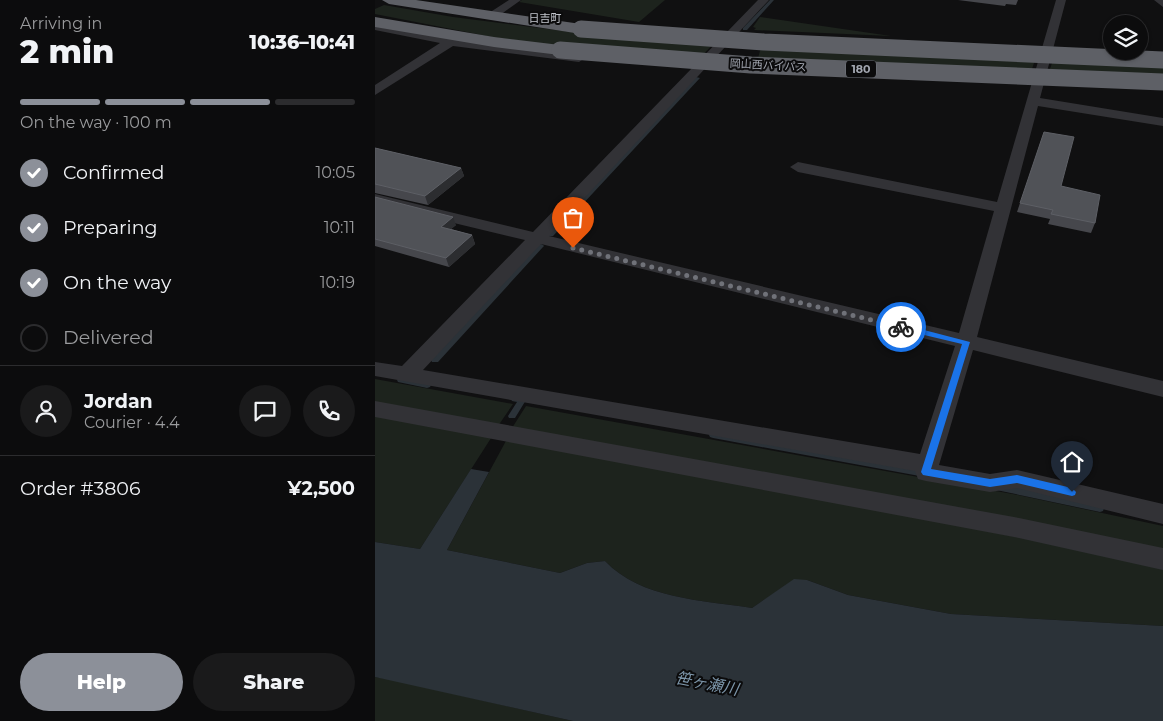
<!DOCTYPE html>
<html lang="en">
<head>
<meta charset="utf-8">
<style>
  body { margin:0; font-family:Montserrat,"Noto Sans JP",sans-serif; background:#1a1a1b; color:#f1f3f6; height:100vh; display:flex; flex-direction:column; font-size:19px; white-space:nowrap }
  * { box-sizing:border-box; margin:0 }
  p { font-size:16px; color:#9a9b9d }
  .icon { flex:none; width:28px; height:28px; fill:none; stroke:currentColor; stroke-width:2; stroke-linecap:round; stroke-linejoin:round }
  .map { position:relative; flex:1; overflow:hidden }
  .details { display:flex; flex-direction:column; background:#0c0c0d; width:375px }
  .details>* { flex:none }
  .controls { position:absolute; left:728px; top:15px; display:grid; gap:10px }
  .controls a { display:grid; place-items:center; width:45px; height:45px; border-radius:50%; background:#0c0c0d; box-shadow:0 1px 4px #0004,0 0 0 1px #2c2c2e; font-size:25px }
  .pin { position:absolute; display:grid; place-items:center; width:42px; height:42px; color:#fff; margin:-51px -21px; border-radius:50% 50% 50% 0; rotate:-45deg; box-shadow:0 0 5px #0007 }
  .pin .icon { rotate:45deg }
  .courier { position:absolute; display:grid; place-items:center; width:50px; height:50px; margin:-25px; border:4px solid #1a73e8; border-radius:50%; background:#fff; color:#222; box-shadow:0 1px 6px #0007 }
  .head em { font-style:normal; font-weight:800 }
  .head div { display:flex; flex-direction:column-reverse }
  .head { display:flex; align-items:center; justify-content:space-between; height:85px; padding:0 20px }
  h1 { font-size:32px; font-weight:800; line-height:38px }
  .bar { display:grid; grid-template-columns:repeat(4,1fr); gap:8px 5px; align-content:center; height:60px; padding:0 20px }
  .bar i { height:6px; border-radius:4px; background:#2c2c2e }
  .bar .on { background:#8c9099 }
  .bar p { grid-column:span 4 }
  .line { display:flex; align-items:center; gap:12px; padding:0 20px; border-top:1px solid #2c2c2e }
  .line div { flex:1 }
  .round { display:grid; place-items:center; flex:none; width:52px; height:52px; border-radius:26px; background:#1a1a1b }
  ol { padding:0 20px; list-style:none }
  li { display:flex; align-items:center; gap:15px; height:55px }
  li p { margin-inline-start:auto }
  li .icon { padding:5px; border-radius:50%; background:#8c9099; color:#fff; stroke-width:4 }
  li:last-child { color:#9a9b9d }
  li i { width:28px; height:28px; border:2px solid #2c2c2e; border-radius:50% }
  .button { display:flex; gap:10px; margin-top:auto; padding:10px 20px }
  .button a { flex:1; height:58px; border-radius:30px; background:#8c9099; color:#fff; font-size:20px; font-weight:800; line-height:58px; text-align:center }
  .button a+a { background:#1a1a1b; color:#f1f3f6 }
  main { display:flex; flex:1; min-height:0 }
  .map>svg:first-child { display:block }
</style>
</head>
<body>
<main>
<section class="details">
<div class="head"><div><h1>2 min</h1><p>Arriving in</p></div><em>10:36–10:41</em></div>
<div class="bar"><i class="on"></i><i class="on"></i><i class="on"></i><i></i><p>On the way · 100 m</p></div>
<ol>
<li><svg class="icon" aria-label="check" viewBox="0 0 24 24"><path d="M5 12l5 5 9-10"/></svg>Confirmed<p>10:05</p></li>
<li><svg class="icon" aria-label="check" viewBox="0 0 24 24"><path d="M5 12l5 5 9-10"/></svg>Preparing<p>10:11</p></li>
<li><svg class="icon" aria-label="check" viewBox="0 0 24 24"><path d="M5 12l5 5 9-10"/></svg>On the way<p>10:19</p></li>
<li><i></i>Delivered</li>
</ol>
<div class="line" style="height:90px"><a class="round"><svg class="icon" aria-label="person" viewBox="0 0 24 24"><circle cx="12" cy="8" r="4"/><path d="M4 21q1-7 8-7t8 7"/></svg></a><div><b>Jordan</b><p>Courier · 4.4</p></div><a class="round"><svg class="icon" aria-label="chat" viewBox="0 0 24 24"><path d="M4 5h16v11H9l-5 4z"/></svg></a><a class="round"><svg class="icon" aria-label="phone" viewBox="0 0 24 24"><path d="M5 4h4l2 5-3 2q2 4 5 5l2-3 5 2v4C11 20 4 13 5 4z"/></svg></a></div>
<div class="line" style="height:65px"><div>Order #3806</div><b>¥2,500</b></div>
<div class="button"><a>Help</a><a>Share</a></div>
</section>
<div class="map">
<svg width="788" height="721" viewBox="0 0 788 721">
  <rect width="100%" height="100%" fill="#101011"/>
  <path fill="#1d231d" d="M 147,0 L 290,0 L 264,22 L 144,2 Z
    M 9,5 L 78,17 L 204,33 L 345,37 L 319,64 L 117,37 L 0,14 L 0,9 Z
    M 385,17 L 516,36 L 379,30 L 381,28 L 378,27 Z
    M 388,40 L 651,50 L 659,53 L 661,57 L 654,78 L 644,81 L 380,69 Z
    M 680,54 L 788,56 L 788,87 L 671,81 Z
    M 0,379 L 138,404 L 123,426 L 0,405 Z
    M 151,406 L 643,495 L 788,526 L 788,554 L 137,428 Z
    M 0,414 L 118,435 L 45,549 L 0,542 Z
    M 132,439 L 788,565 L 788,626 L 576,614 L 473,595 L 432,580 L 419,580 L 377,608 C 327,600 266,599 230,561 L 212,563 L 185,573 L 72,550 Z
    M 0,677 L 18,680 L 198,721 L 0,721 Z"/>
  <path fill="#2b3238" d="M 96,469 L 114,472 L 72,550 L 185,573 L 212,563 L 230,561 C 266,599 327,600 377,608 L 419,579 L 432,580 L 473,595 L 576,614 L 788,626 L 788,721 L 198,721 L 0,677 L 0,542 L 45,549 Z"/>
  <g fill="none" stroke-linecap="round" stroke-linejoin="round">
    <path fill="#2b3238" fill-rule="evenodd" d="M 395,0 L 399,0 L 372,30 L 368,30 L 368,28 Z
      M 321,77 L 325,78 L 178,236 L 174,236 L 174,234 Z
      M 166,244 L 168,245 L 169,246 L 168,247 L 63,362 L 57,362 L 56,360 L 57,358 L 164,245 Z
      M 26,377 L 52,382 L 55,383 L 56,385 L 55,387 L 52,388 L 23,382 L 22,380 Z
      M 140,396 L 150,398 L 151,400 L 140,418 L 134,418 L 133,416 L 142,402 L 137,401 L 136,399 L 137,397 Z
      M 338,432 L 550,471 L 553,472 L 554,474 L 553,476 L 550,477 L 338,438 L 335,437 L 334,435 L 335,433 Z
      M 626,483 L 725,504 L 728,505 L 729,508 L 728,511 L 725,512 L 626,491 L 623,490 L 622,487 L 623,484 Z"/>
    <path fill="#323236" fill-rule="evenodd" d="M 134,0 L 146,0 L 125,15 L 117,15 L 117,11 Z
      M 383,0 L 394,0 L 174,236 L 584,333 L 619,211 L 423,172 L 415,167 L 423,162 L 622,202 L 681,0 L 691,0 L 665,98 L 788,118 L 788,126 L 663,106 L 602,337 L 788,381 L 788,397 L 598,350 L 564,465 L 615,474 L 642,470 L 788,504 L 788,524 L 642,488 L 615,492 L 551,481 L 543,479 L 540,471 L 0,376 L 0,362 L 27,366 L 150,240 L 0,204 L 0,194 L 158,232 ZM 166,244 L 580,346 L 545,454 L 48,370 Z
      M 779,0 L 788,0 L 788,7 Z
      M 0,24 L 76,38 L 204,54 L 210,58 L 204,62 L 78,46 L 0,95 L 0,85 L 65,43 L 0,30 Z
      M 0,401 L 644,518 L 788,548 L 788,570 L 644,538 L 0,417 Z"/>
    <path fill="#5e6066" fill-rule="evenodd" d="M 7,0 L 41,0 L 206,24 L 214,29 L 206,34 L 14,4 Z
      M 0,17 L 119,37 L 185,45 L 191,46 L 193,50 L 191,54 L 185,55 L 119,47 L 0,27 Z"/>
    <path stroke="#5e6066" stroke-width="17" d="M 206,29 L 389,42 L 788,60
      M 185,50 L 376,65 L 788,82"/>
  </g>
  <path fill="#46474c" d="M 583,0 L 643,0 L 641,5 L 631,4 L 630,6 Z
    M 0,148 L 86,168 L 89,176 L 53,205 L 0,193 Z
    M 686,186 L 720,223 L 716,233 L 673,224 L 675,219 L 642,212 L 645,203 Z
    M 0,197 L 81,225 L 76,229 L 97,235 L 100,244 L 74,267 L 0,246 Z"/>
  <path fill="#2c2d30" d="M 86,168 L 89,176 L 53,205 L 50,196 Z
    M 78,217 L 81,225 L 69,235 L 66,227 Z
    M 97,235 L 100,244 L 74,267 L 71,258 Z"/>
  <path fill="#505257" stroke="#5d5f65" d="M 669,132 L 699,137 L 686,186 L 725,195 L 720,223 L 676,214 L 678,210 L 645,203 Z
    M 0,148 L 86,168 L 50,196 L 0,184 Z
    M 0,197 L 78,217 L 66,227 L 97,235 L 71,258 L 0,239 Z"/>
  <path fill="#1a73e8" d="M 526,324 L 595,342 L 556,469 L 615,479 L 642,475 L 697,488 L 701,492 L 700,495 L 697,496 L 642,483 L 615,487 L 548,475 L 546,472 L 587,344 L 524,329 L 524,325 Z"/>
  <g fill="none" stroke-linecap="round" stroke-linejoin="round">
    <path stroke="#707279" stroke-width="5" stroke-dasharray="0 9" d="M 198,248 L 526,327"/>
  </g>
  <g text-anchor="middle" stroke-width="4" stroke-linejoin="round" paint-order="stroke">
    <g font-size="11" fill="#c3c6cd" stroke="#0b0b0c">
      <text x="170" y="22">日吉町</text>
    </g>
    <g font-size="11" fill="#a3a7b1" stroke="#0b0b0c">
      <text transform="translate(393 65) rotate(3)" y="4">岡山西バイパス</text>
    </g>
    <rect fill="#0b0b0c" stroke="#757880" stroke-width="1" x="471" y="60.5" width="30" height="17" rx="4"/>
    <g font-size="11" font-weight="bold" fill="#a3a7b1">
      <text x="486" y="73">180</text>
    </g>
    <g font-size="16" font-style="italic" fill="#7c95a9" stroke="#0b0b0c">
      <text transform="translate(332 683) rotate(11)" y="6">笹ヶ瀬川</text>
    </g>
  </g>
</svg>
<div class="controls">
<a><svg class="icon" aria-label="layers" viewBox="0 0 24 24"><path d="M12 4l9 5-9 5-9-5zM3 14l9 5 9-5"/></svg></a>
</div>
<div class="pin" style="left:198px;top:248px;background:#ea580c"><svg class="icon" aria-label="bag" viewBox="0 0 24 24"><path d="M5 8h14l-1 12H6zM9 8a3 3 0 0 1 6 0"/></svg></div>
<div class="pin" style="left:697px;top:492px;background:#1f2937"><svg class="icon" aria-label="home" viewBox="0 0 24 24"><path d="M3 11l9-7 9 7M6 9v11h12V9"/></svg></div>
<div class="courier" style="left:526px;top:327px"><svg class="icon" aria-label="bike" viewBox="0 0 24 24"><circle cx="6" cy="16" r="4"/><circle cx="18" cy="16" r="4"/><path d="M6 16l4-8h5l3 8M10 8l3 8H6M13 5h3"/></svg></div>
</div>
</main>
</body>
</html>
